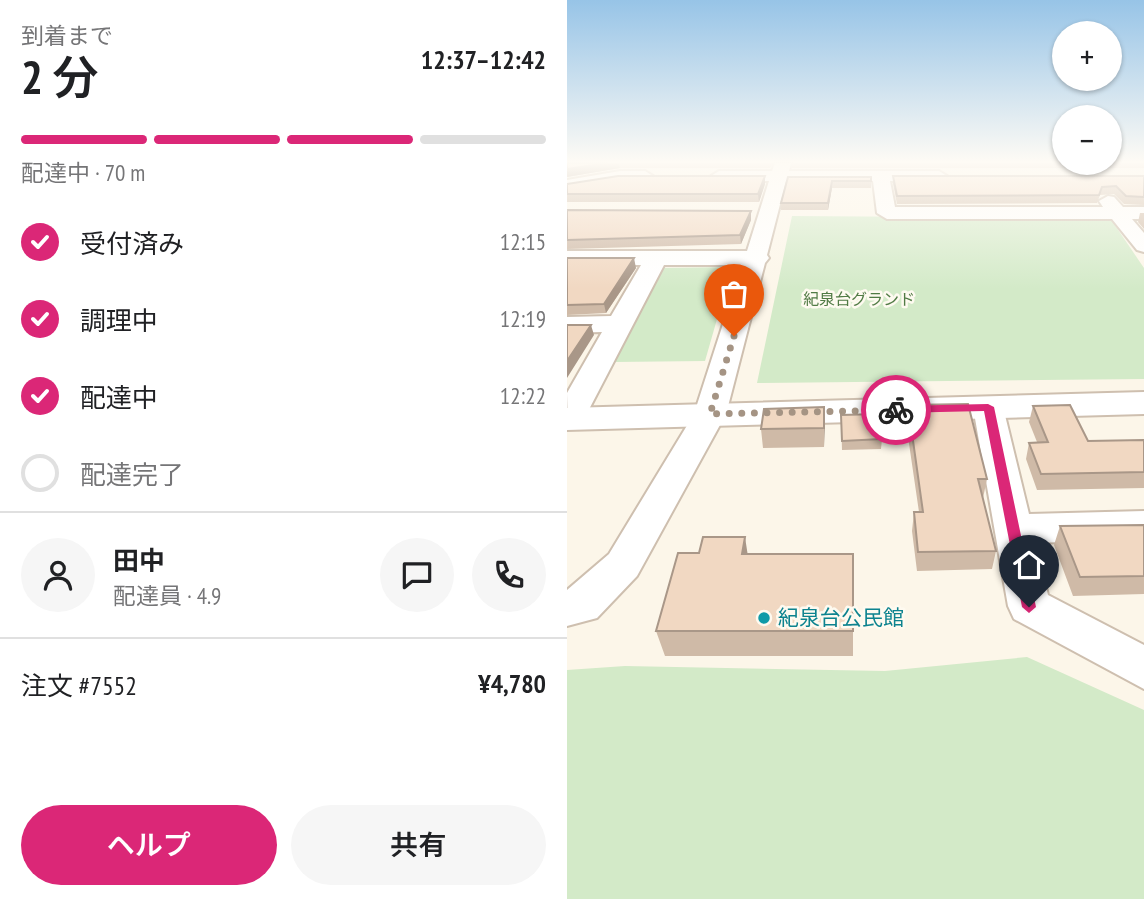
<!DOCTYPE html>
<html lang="ja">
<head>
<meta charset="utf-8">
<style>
  body { margin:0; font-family:"PT Sans Narrow","Noto Sans JP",sans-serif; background:#f6f6f6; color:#202124; height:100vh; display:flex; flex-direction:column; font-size:26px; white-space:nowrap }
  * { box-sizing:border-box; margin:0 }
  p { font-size:23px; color:#757577 }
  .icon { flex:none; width:38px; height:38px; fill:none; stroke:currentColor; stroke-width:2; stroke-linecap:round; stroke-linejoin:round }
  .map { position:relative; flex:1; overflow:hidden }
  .details { display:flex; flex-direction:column; background:#fff; width:567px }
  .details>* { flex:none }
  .tools { position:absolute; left:485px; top:21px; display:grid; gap:14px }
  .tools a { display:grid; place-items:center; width:70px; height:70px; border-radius:50%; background:#fff; box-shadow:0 2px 5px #0004; font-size:35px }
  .pin { position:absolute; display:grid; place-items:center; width:60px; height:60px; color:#fff; margin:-72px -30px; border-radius:50% 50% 50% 0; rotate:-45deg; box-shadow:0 0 7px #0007 }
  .pin .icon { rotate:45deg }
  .courier { position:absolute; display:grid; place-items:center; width:70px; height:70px; margin:-35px; border:5px solid #db2777; border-radius:50%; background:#fff; color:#222; box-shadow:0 2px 9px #0007 }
  .summary em { font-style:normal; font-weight:600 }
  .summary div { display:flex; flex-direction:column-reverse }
  .summary { display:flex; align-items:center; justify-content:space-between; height:119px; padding:0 21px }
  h1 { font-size:46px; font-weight:600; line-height:52px }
  .bar { display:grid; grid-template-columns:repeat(4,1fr); gap:10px 7px; align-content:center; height:84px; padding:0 21px }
  .bar i { height:9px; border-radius:5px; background:#e0e0e0 }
  .bar .on { background:#db2777 }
  .bar p { grid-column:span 4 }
  .line { display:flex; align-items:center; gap:18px; padding:0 21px; border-top:2px solid #e0e0e0 }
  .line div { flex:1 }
  .round { display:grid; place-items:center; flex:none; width:74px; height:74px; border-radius:37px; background:#f6f6f6 }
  ol { padding:0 21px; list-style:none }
  li { display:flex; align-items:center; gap:21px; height:77px }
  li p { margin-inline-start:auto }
  li .icon { padding:7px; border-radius:50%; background:#db2777; color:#fff; stroke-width:4 }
  li:last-child { color:#757577 }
  li i { width:38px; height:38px; border:4px solid #e0e0e0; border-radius:50% }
  .button { display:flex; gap:14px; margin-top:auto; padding:14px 21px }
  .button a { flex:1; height:80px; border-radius:42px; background:#db2777; color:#fff; font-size:28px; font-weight:600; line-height:80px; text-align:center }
  .button a+a { background:#f6f6f6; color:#202124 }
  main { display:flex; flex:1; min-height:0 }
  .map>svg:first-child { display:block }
</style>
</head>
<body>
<main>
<section class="details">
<div class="summary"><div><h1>2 分</h1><p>到着まで</p></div><em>12:37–12:42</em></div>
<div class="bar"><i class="on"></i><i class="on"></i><i class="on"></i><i></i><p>配達中 · 70 m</p></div>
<ol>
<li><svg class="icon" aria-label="check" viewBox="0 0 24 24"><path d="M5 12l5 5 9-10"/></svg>受付済み<p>12:15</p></li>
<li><svg class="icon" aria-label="check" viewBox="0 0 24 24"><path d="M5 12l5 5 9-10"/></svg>調理中<p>12:19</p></li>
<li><svg class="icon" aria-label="check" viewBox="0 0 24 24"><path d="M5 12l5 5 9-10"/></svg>配達中<p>12:22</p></li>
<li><i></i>配達完了</li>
</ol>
<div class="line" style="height:126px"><a class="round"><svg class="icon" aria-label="person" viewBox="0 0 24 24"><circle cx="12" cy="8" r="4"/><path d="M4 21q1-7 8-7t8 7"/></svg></a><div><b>田中</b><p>配達員 · 4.9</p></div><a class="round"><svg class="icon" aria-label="chat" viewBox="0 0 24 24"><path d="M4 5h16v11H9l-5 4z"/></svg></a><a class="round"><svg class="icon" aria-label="phone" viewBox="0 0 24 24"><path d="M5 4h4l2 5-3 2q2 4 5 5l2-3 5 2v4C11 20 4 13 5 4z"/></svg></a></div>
<div class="line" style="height:91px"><div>注文 #7552</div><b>¥4,780</b></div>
<div class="button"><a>ヘルプ</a><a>共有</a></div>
</section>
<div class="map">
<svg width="577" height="899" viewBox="0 0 577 899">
  <rect width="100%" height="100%" fill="#fcf6e9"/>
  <path fill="#d3eac8" d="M 225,216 L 543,218 L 577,268 L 577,379 L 190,383 Z
    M 165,267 L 138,361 L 47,362 L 92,268 Z
    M 460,657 L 577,710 L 577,899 L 0,899 L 0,670 L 58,666 L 318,671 Z"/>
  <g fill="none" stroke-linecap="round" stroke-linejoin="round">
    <defs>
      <path id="minor" d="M 208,163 L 224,163 L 222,171 L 372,171 L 380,176 L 372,181 L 323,181 L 328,207 L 536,207 L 532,201 L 541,196 L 547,197 L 556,207 L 577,207 L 577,219 L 565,219 L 577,233 L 577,252 L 570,250 L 545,219 L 320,219 L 310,213 L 306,181 L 219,181 L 200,255 L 202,258 L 198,263 L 159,414 L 70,576 L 30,618 L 0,626 L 0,590 L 42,554 L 127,414 L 175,265 L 97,265 L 17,419 L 12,426 L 1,429 L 0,393 L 35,332 L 0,333 L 0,317 L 44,316 L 74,265 L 0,265 L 0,251 L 180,251 L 202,181 L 152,181 L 144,176 L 152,171 L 205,171 Z
        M 53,171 L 78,171 L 86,176 C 82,180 13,188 0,190 L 0,180 Z
        M 421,398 L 432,400 L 436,407 L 462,514 L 577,511 L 577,539 L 468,543 L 481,595 L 577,645 L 577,689 L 447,619 L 441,606 L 406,407 L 410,400 Z"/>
      <path id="tertiary" d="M 577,392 L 577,414 L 0,430 L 0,408 Z"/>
    </defs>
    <use href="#minor" stroke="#cebfaf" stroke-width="4"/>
    <use href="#tertiary" stroke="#cebfaf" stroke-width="4"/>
    <use href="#minor" fill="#fff" fill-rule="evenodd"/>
    <use href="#tertiary" fill="#fff" fill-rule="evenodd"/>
  </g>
  <path fill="#cfbaa7" d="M 0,163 L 207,163 L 203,168 L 53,168 L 0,177 Z
    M 224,163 L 577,163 L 577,168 L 225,168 Z
    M 326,176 L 577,176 L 577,205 L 557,204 L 547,194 L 533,195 L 530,203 L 330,204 L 326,184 Z
    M 221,177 L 304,181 L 304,188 L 265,188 L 261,210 L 214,210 L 214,203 Z
    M 0,184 L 198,184 L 192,202 L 0,202 Z
    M 0,210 L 184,211 L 184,220 L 174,244 L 0,249 Z
    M 573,213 L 577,213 L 577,229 L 571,222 Z
    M 0,258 L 69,268 L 39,313 L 0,315 Z
    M 341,405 L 420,479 L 416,498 L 415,498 L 429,551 L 425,569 L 350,571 L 345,531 L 347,512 L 352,512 L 339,423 Z
    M 466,406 L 521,441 L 577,440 L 577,488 L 470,490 L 459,459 L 462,443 L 470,442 L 462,422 Z
    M 257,407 L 257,447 L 196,448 L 194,429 Z
    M 274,415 L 315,439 L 314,449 L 275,450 Z
    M 577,525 L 577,594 L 506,596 L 487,545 L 493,526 Z
    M 181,554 L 286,554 L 286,656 L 98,656 L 89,631 Z"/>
  <path fill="#a99788" d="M 40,163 L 52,163 L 53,168 L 0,177 L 0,169 Z
    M 198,176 L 198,184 L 192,202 L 191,194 Z
    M 265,181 L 265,188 L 261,210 L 261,203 Z
    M 184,211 L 184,220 L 174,244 L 173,235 Z
    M 67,258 L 69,268 L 39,313 L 37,304 Z
    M 24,325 L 27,335 L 0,378 L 0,361 Z
    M 257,407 L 258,425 L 257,447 Z
    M 178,537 L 182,563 L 175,554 Z"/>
  <path fill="#f1d8c2" stroke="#a99788" stroke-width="2" d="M 0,163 L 40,163 L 0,169 Z
    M 51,176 L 198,176 L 191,194 L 0,194 L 0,184 Z
    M 326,176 L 577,176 L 577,197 L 559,196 L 549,186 L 535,187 L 532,195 L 330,196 Z
    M 221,177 L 304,177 L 304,181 L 265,181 L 261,203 L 214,203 Z
    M 0,210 L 184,211 L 173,235 L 0,240 Z
    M 0,258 L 67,258 L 37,304 L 0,305 Z
    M 0,325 L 24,325 L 0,361 Z
    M 401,404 L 420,479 L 411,479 L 429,551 L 351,552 L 347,512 L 356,512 L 341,405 Z
    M 503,405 L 521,441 L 577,440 L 577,472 L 474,474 L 462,443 L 481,442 L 466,406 Z
    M 257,407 L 257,428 L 194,429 L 197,409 Z
    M 311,414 L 315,439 L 275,441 L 274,415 Z
    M 577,525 L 577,576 L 513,577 L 493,526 Z
    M 136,537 L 178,537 L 175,554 L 286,554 L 286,631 L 89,631 L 111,553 L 132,553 Z"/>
  <linearGradient id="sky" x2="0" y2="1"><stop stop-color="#97c4e7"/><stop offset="0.56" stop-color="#fefbf5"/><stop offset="1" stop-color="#fefbf5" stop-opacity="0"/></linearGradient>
  <rect width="577" height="289" fill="url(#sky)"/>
  <path fill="#db2777" d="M 421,404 L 427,407 L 469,607 L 462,613 L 455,607 L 417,411 L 329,413 L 323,410 L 329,406 Z"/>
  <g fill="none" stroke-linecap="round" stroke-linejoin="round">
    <path stroke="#a59484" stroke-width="7" stroke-dasharray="0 12.6" d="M 167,336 L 143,414 L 329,410"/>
  </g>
  <circle fill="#0f9aa8" stroke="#fefaf0" stroke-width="2.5" cx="197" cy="618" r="7"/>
  <g text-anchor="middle" stroke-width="5" stroke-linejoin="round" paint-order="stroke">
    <g font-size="16" fill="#517b45" stroke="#fefaf0">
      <text x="292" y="305">紀泉台グランド</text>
    </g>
    <g font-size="21" fill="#0d838f" stroke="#fefaf0" text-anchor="start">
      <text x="211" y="625">紀泉台公民館</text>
    </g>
  </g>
</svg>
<div class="tools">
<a>+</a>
<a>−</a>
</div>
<div class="pin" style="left:167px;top:336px;background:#ea580c"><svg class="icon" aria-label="bag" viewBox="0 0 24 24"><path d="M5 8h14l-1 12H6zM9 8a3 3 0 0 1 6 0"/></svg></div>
<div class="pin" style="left:462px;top:607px;background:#1f2937"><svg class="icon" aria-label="home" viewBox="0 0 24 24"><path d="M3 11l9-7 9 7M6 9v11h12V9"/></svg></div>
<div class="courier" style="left:329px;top:410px"><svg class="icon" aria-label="bike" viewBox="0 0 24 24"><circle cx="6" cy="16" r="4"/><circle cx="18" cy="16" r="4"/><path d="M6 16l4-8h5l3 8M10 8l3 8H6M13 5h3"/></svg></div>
</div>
</main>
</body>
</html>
